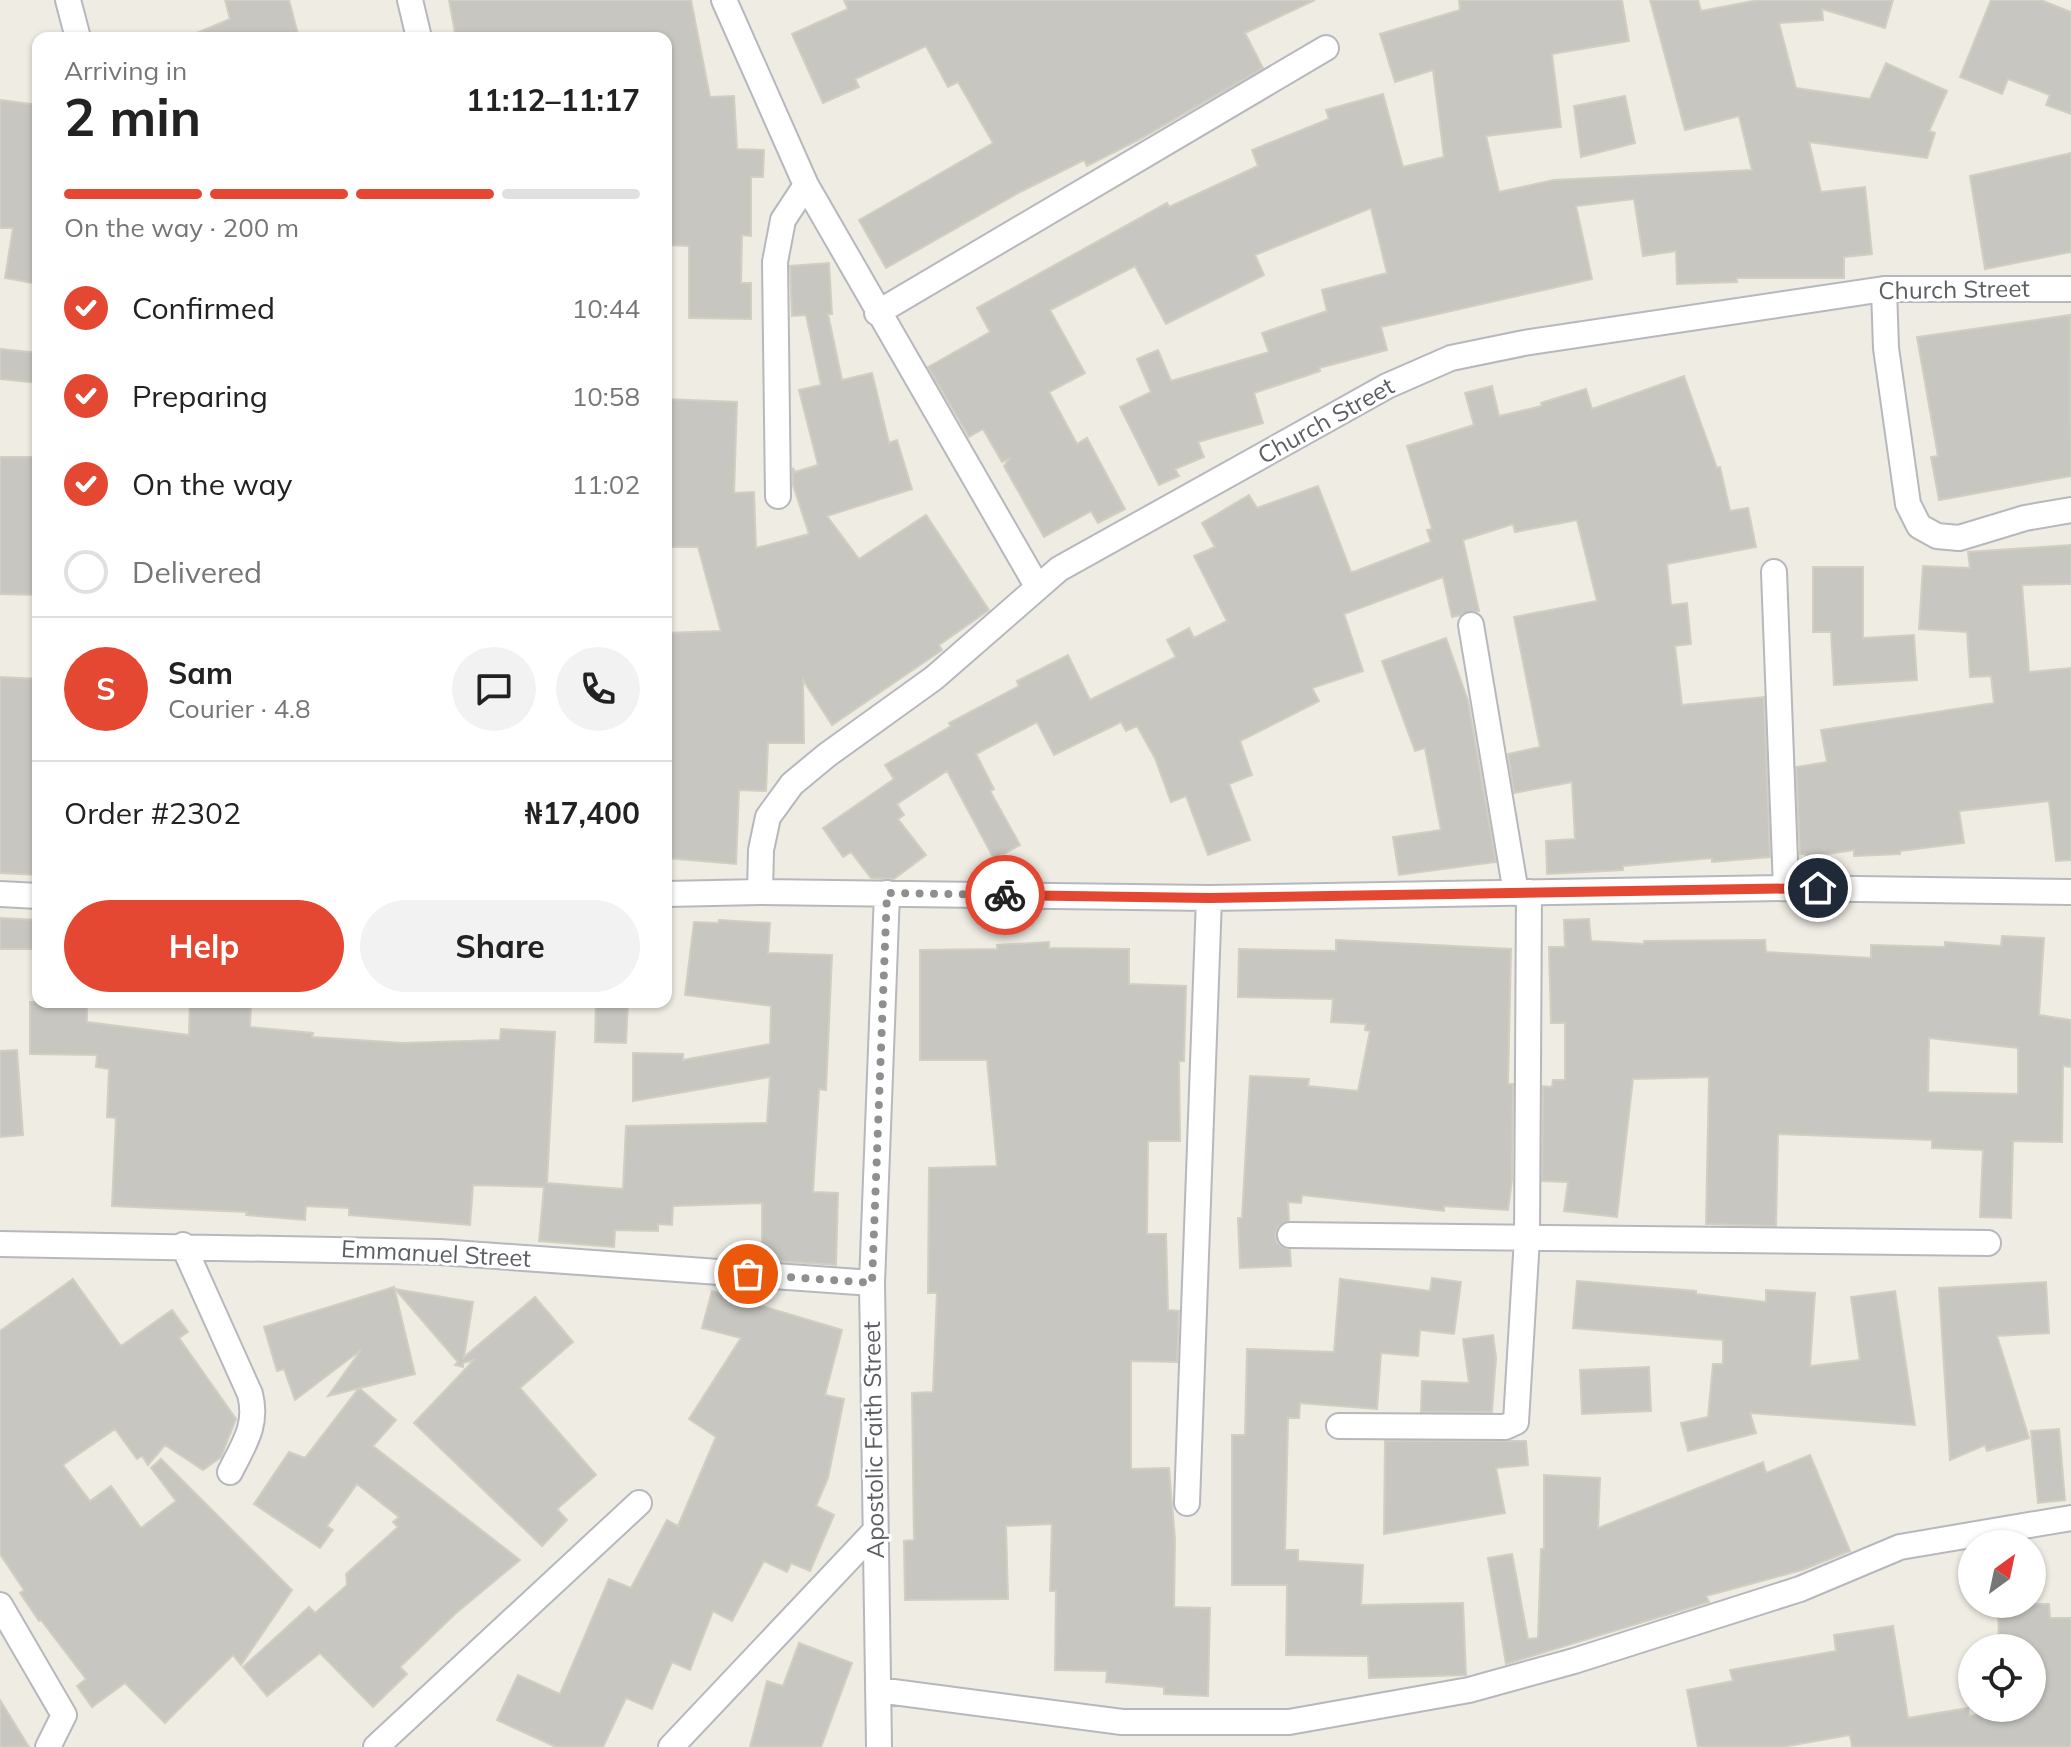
<!DOCTYPE html>
<html lang="en">
<head>
<meta charset="utf-8">
<style>
  body { margin:0; font-family:Mulish,sans-serif; background:#f2f2f2; color:#222; height:100vh; display:flex; flex-direction:column; font-size:30px; white-space:nowrap }
  * { box-sizing:border-box; margin:0 }
  p { font-size:26px; color:#767676 }
  .icon { flex:none; width:44px; height:44px; fill:none; stroke:currentColor; stroke-width:2; stroke-linecap:round; stroke-linejoin:round }
  .map { position:relative; flex:1; overflow:hidden }
  .panel { position:absolute; left:32px; top:32px; width:640px; height:976px; display:flex; flex-direction:column; background:#fff; border-radius:16px; box-shadow:0 2px 6px #0004 }
  .panel>* { flex:none }
  .needle { width:52px; rotate:33deg }
  .controls { position:absolute; left:1958px; top:1530px; display:grid; gap:16px }
  .controls a { display:grid; place-items:center; width:88px; height:88px; border-radius:50%; background:#fff; box-shadow:0 2px 6px #0004; font-size:40px }
  .pin { position:absolute; display:grid; place-items:center; width:68px; height:68px; color:#fff; margin:-34px; border:4px solid #fff; border-radius:50%; box-shadow:0 2px 8px #0007 }
  .courier { position:absolute; display:grid; place-items:center; width:80px; height:80px; margin:-40px; border:6px solid #e44832; border-radius:50%; background:#fff; color:#222; box-shadow:0 2px 10px #0007 }
  .headline em { font-style:normal; font-weight:700 }
  .headline div { display:flex; flex-direction:column-reverse }
  .headline { display:flex; align-items:center; justify-content:space-between; height:136px; padding:0 32px }
  h1 { font-size:52px; font-weight:700; line-height:60px }
  .bar { display:grid; grid-template-columns:repeat(4,1fr); gap:12px 8px; align-content:center; height:96px; padding:0 32px }
  .bar i { height:10px; border-radius:6px; background:#e0e0e0 }
  .bar .current { background:#e44832 }
  .bar p { grid-column:span 4 }
  .line { display:flex; align-items:center; gap:20px; padding:0 32px; border-top:2px solid #e0e0e0 }
  .line div { flex:1 }
  .round { display:grid; place-items:center; flex:none; width:84px; height:84px; border-radius:42px; background:#f2f2f2 }
  ol { padding:0 32px; list-style:none }
  li { display:flex; align-items:center; gap:24px; height:88px }
  li p { margin-inline-start:auto }
  li .icon { padding:8px; border-radius:50%; background:#e44832; color:#fff; stroke-width:4 }
  li:last-child { color:#767676 }
  li i { width:44px; height:44px; border:4px solid #e0e0e0; border-radius:50% }
  .action { display:flex; gap:16px; margin-top:auto; padding:16px 32px }
  .action a { flex:1; height:92px; border-radius:48px; background:#e44832; color:#fff; font-size:32px; font-weight:700; line-height:92px; text-align:center }
  .action a+a { background:#f2f2f2; color:#222 }
  .map>svg:first-child { display:block }
</style>
</head>
<body>
<div class="map">
<svg width="2071" height="1747" viewBox="0 0 2071 1747">
  <rect width="100%" height="100%" fill="#eeece3"/>
  <path fill="#c8c6c0" stroke="#d2cec2" stroke-width="2" fill-rule="evenodd" d="M 225,0 L 289,0 L 299,38 L 185,38 L 230,19 Z
    M 449,0 L 691,0 L 710,97 L 734,96 L 737,149 L 764,150 L 763,177 L 751,177 L 751,236 L 742,235 L 741,283 L 751,283 L 751,319 L 689,318 L 689,246 L 666,245 L 666,38 L 456,38 Z
    M 844,0 L 1315,0 L 1245,33 L 1263,68 L 1140,139 L 1087,166 L 1084,160 L 1020,192 L 886,268 L 859,220 L 993,143 L 958,82 L 948,87 L 926,46 L 855,79 L 859,87 L 823,103 L 792,34 L 848,9 Z
    M 1459,0 L 1622,0 L 1629,41 L 1552,54 L 1561,127 L 1486,136 L 1499,192 L 1554,180 L 1752,170 L 1739,116 L 1685,130 L 1650,0 L 1698,0 L 1701,11 L 1758,0 L 1893,0 L 1885,28 L 1822,9 L 1823,20 L 1779,23 L 1796,88 L 1870,99 L 1886,63 L 1947,91 L 1929,131 L 1935,133 L 1927,158 L 1809,142 L 1821,192 L 1865,187 L 1872,254 L 1844,257 L 1844,278 L 1737,278 L 1737,282 L 1677,284 L 1676,251 L 1643,256 L 1634,199 L 1576,206 L 1592,279 L 1381,327 L 1387,350 L 1319,368 L 1320,371 L 1254,393 L 1263,423 L 1198,442 L 1204,457 L 1175,469 L 1179,476 L 1159,485 L 1120,407 L 1151,392 L 1137,359 L 1158,350 L 1171,381 L 1269,352 L 1262,333 L 1327,311 L 1322,290 L 1387,273 L 1371,208 L 1255,255 L 1264,275 L 1166,324 L 1135,266 L 1050,310 L 1085,373 L 1049,392 L 1077,444 L 1087,438 L 1125,509 L 1098,523 L 1091,511 L 1044,537 L 1004,466 L 1009,459 L 1002,462 L 983,429 L 969,437 L 928,367 L 990,332 L 977,308 L 1167,203 L 1169,207 L 1258,166 L 1252,150 L 1329,119 L 1326,110 L 1383,94 L 1403,167 L 1444,157 L 1433,70 L 1395,82 L 1380,34 L 1460,10 Z
    M 1991,0 L 2041,0 L 2071,12 L 2071,114 L 2046,105 L 2050,95 L 2008,79 L 2002,94 L 1960,77 Z
    M 1625,96 L 1635,143 L 1581,157 L 1574,106 Z
    M 0,100 L 38,105 L 38,284 L 5,278 L 13,228 L 0,228 Z
    M 2071,153 L 2071,252 L 1985,269 L 1970,176 Z
    M 829,263 L 832,314 L 828,314 L 842,380 L 872,373 L 889,443 L 897,440 L 912,489 L 827,516 L 859,559 L 926,515 L 989,610 L 939,645 L 942,650 L 832,725 L 803,680 L 804,743 L 768,743 L 766,791 L 739,790 L 736,864 L 666,858 L 666,633 L 721,631 L 698,547 L 666,547 L 666,399 L 737,402 L 734,493 L 754,492 L 756,548 L 809,534 L 793,485 L 793,468 L 795,472 L 818,465 L 799,390 L 821,385 L 806,315 L 792,316 L 790,266 Z
    M 2070,315 L 2071,476 L 1939,500 L 1931,457 L 1938,456 L 1917,337 Z
    M 0,349 L 38,353 L 38,383 L 0,379 Z
    M 1684,376 L 1717,468 L 1720,467 L 1730,511 L 1748,508 L 1756,547 L 1667,564 L 1671,605 L 1687,603 L 1691,644 L 1675,646 L 1682,705 L 1764,697 L 1770,857 L 1712,862 L 1712,858 L 1623,866 L 1623,870 L 1547,874 L 1546,841 L 1575,839 L 1572,782 L 1514,793 L 1508,754 L 1540,747 L 1514,617 L 1597,601 L 1577,520 L 1515,532 L 1513,524 L 1463,540 L 1479,611 L 1452,617 L 1443,577 L 1344,614 L 1363,671 L 1312,688 L 1319,701 L 1240,741 L 1252,775 L 1229,784 L 1250,840 L 1208,855 L 1186,796 L 1171,802 L 1155,758 L 1137,726 L 1126,731 L 1121,722 L 1054,755 L 1037,722 L 976,754 L 994,789 L 990,791 L 1020,845 L 994,859 L 947,771 L 897,804 L 904,815 L 898,819 L 926,855 L 894,879 L 871,878 L 851,852 L 843,857 L 823,828 L 894,779 L 885,765 L 951,726 L 949,723 L 1019,686 L 1017,681 L 1068,655 L 1090,700 L 1176,657 L 1167,640 L 1189,628 L 1194,638 L 1227,621 L 1194,556 L 1215,547 L 1202,523 L 1249,495 L 1257,508 L 1318,486 L 1351,572 L 1356,571 L 1431,542 L 1427,530 L 1432,529 L 1407,446 L 1474,425 L 1465,393 L 1492,386 L 1499,416 L 1542,406 L 1541,403 L 1586,389 L 1592,409 Z
    M 0,457 L 38,457 L 38,595 L 0,594 Z
    M 2071,545 L 2071,584 L 2022,585 L 2029,672 L 2071,668 L 2071,860 L 2056,861 L 2049,801 L 1959,811 L 1964,843 L 1900,851 L 1900,854 L 1854,856 L 1854,850 L 1806,857 L 1806,854 L 1800,854 L 1796,767 L 1827,762 L 1821,730 L 1994,703 L 1991,676 L 1970,677 L 1967,632 L 1919,629 L 1923,566 L 1970,568 L 1968,552 Z
    M 1813,567 L 1863,567 L 1863,638 L 1914,635 L 1917,680 L 1834,685 L 1831,632 L 1813,632 Z
    M 1446,638 L 1468,701 L 1496,862 L 1399,875 L 1393,837 L 1441,830 L 1425,748 L 1415,751 L 1382,661 Z
    M 0,677 L 38,679 L 38,875 L 0,873 Z
    M 0,918 L 38,920 L 38,949 L 0,949 Z
    M 1589,919 L 1591,941 L 1644,944 L 1644,941 L 1765,940 L 1766,952 L 1871,958 L 1871,945 L 1945,947 L 1945,942 L 2001,946 L 2002,936 L 2044,938 L 2039,1015 L 2071,1020 L 2071,1067 L 2063,1066 L 2062,1142 L 2013,1141 L 2011,1218 L 1980,1217 L 1983,1150 L 1932,1148 L 1932,1140 L 1778,1134 L 1776,1226 L 1706,1224 L 1709,1077 L 1633,1079 L 1617,1217 L 1564,1211 L 1568,1182 L 1542,1181 L 1543,1086 L 1552,1087 L 1553,1080 L 1565,1080 L 1565,1023 L 1551,1023 L 1549,947 L 1565,947 L 1564,920 ZM 1929,1038 L 2018,1048 L 2018,1094 L 1928,1092 Z
    M 719,920 L 770,923 L 768,953 L 832,955 L 826,1090 L 819,1089 L 813,1192 L 838,1193 L 836,1265 L 762,1260 L 762,1203 L 673,1206 L 672,1225 L 658,1224 L 658,1231 L 615,1230 L 614,1247 L 539,1241 L 544,1187 L 473,1185 L 470,1225 L 349,1215 L 349,1208 L 306,1206 L 305,1220 L 246,1215 L 247,1212 L 112,1206 L 116,1118 L 107,1117 L 109,1069 L 96,1067 L 97,1055 L 30,1054 L 30,1002 L 87,1002 L 87,1022 L 189,1035 L 190,1002 L 251,1002 L 250,1027 L 313,1033 L 312,1037 L 403,1043 L 500,1040 L 501,1029 L 555,1032 L 547,1183 L 623,1189 L 626,1126 L 767,1123 L 770,1077 L 633,1101 L 633,1053 L 683,1054 L 683,1060 L 770,1044 L 771,1006 L 685,995 L 694,922 L 718,923 Z
    M 1336,940 L 1511,949 L 1508,1084 L 1513,1084 L 1512,1180 L 1508,1210 L 1444,1206 L 1444,1211 L 1302,1195 L 1301,1203 L 1288,1202 L 1289,1220 L 1278,1227 L 1275,1234 L 1277,1243 L 1290,1250 L 1291,1266 L 1240,1268 L 1238,1218 L 1242,1218 L 1250,1076 L 1309,1079 L 1308,1086 L 1358,1091 L 1370,1031 L 1365,1030 L 1366,1024 L 1331,1022 L 1333,999 L 1238,997 L 1239,949 L 1336,951 Z
    M 1049,942 L 1049,948 L 1129,949 L 1129,984 L 1186,986 L 1184,1061 L 1179,1061 L 1180,1141 L 1148,1141 L 1147,1234 L 1166,1234 L 1168,1310 L 1179,1311 L 1177,1362 L 1131,1361 L 1131,1469 L 1169,1468 L 1175,1539 L 1174,1607 L 1210,1608 L 1208,1696 L 1164,1694 L 1164,1687 L 1106,1682 L 1107,1671 L 1055,1670 L 1056,1591 L 1050,1591 L 1052,1524 L 1006,1526 L 1008,1599 L 905,1600 L 904,1541 L 914,1540 L 912,1393 L 933,1392 L 937,1293 L 928,1293 L 929,1168 L 997,1166 L 987,1060 L 920,1060 L 920,950 L 997,949 L 997,945 Z
    M 596,1002 L 628,1002 L 626,1043 L 595,1042 Z
    M 17,1050 L 23,1135 L 0,1137 L 0,1051 Z
    M 1432,1278 L 1461,1282 L 1454,1334 L 1420,1330 L 1418,1356 L 1381,1353 L 1377,1409 L 1300,1403 L 1299,1418 L 1288,1418 L 1285,1550 L 1298,1550 L 1298,1561 L 1363,1565 L 1361,1605 L 1463,1603 L 1466,1675 L 1369,1678 L 1368,1656 L 1286,1655 L 1287,1585 L 1232,1585 L 1232,1435 L 1245,1435 L 1247,1349 L 1334,1352 L 1340,1279 L 1430,1291 Z
    M 73,1279 L 121,1346 L 172,1310 L 188,1332 L 179,1338 L 236,1419 L 221,1457 L 203,1470 L 165,1445 L 148,1465 L 142,1456 L 137,1459 L 115,1429 L 63,1465 L 90,1501 L 111,1486 L 141,1528 L 176,1501 L 151,1468 L 161,1459 L 292,1590 L 241,1665 L 233,1655 L 165,1723 L 125,1683 L 92,1707 L 77,1686 L 86,1679 L 41,1620 L 39,1621 L 20,1593 L 24,1590 L 0,1554 L 0,1331 Z
    M 1577,1281 L 1696,1291 L 1696,1294 L 1766,1302 L 1766,1290 L 1815,1293 L 1810,1366 L 1860,1360 L 1851,1297 L 1895,1291 L 1915,1425 L 1750,1413 L 1756,1433 L 1688,1451 L 1681,1423 L 1708,1417 L 1713,1364 L 1723,1364 L 1723,1340 L 1573,1328 Z
    M 2046,1282 L 2049,1333 L 1997,1336 L 2029,1438 L 1987,1451 L 1985,1445 L 1950,1460 L 1939,1288 Z
    M 394,1287 L 415,1374 L 328,1396 L 361,1350 L 295,1400 L 284,1369 L 277,1371 L 264,1327 Z
    M 395,1289 L 473,1302 L 464,1357 L 535,1297 L 573,1342 L 520,1388 L 596,1475 L 557,1509 L 567,1520 L 542,1546 L 414,1423 L 474,1360 L 463,1363 L 463,1367 L 455,1365 L 458,1362 Z
    M 712,1291 L 842,1330 L 825,1395 L 844,1399 L 828,1478 L 816,1506 L 834,1515 L 810,1571 L 791,1563 L 787,1572 L 764,1561 L 732,1621 L 713,1611 L 690,1670 L 672,1662 L 652,1709 L 626,1698 L 603,1747 L 556,1747 L 497,1720 L 518,1675 L 560,1694 L 609,1579 L 631,1588 L 667,1520 L 678,1526 L 716,1437 L 689,1419 L 741,1338 L 702,1328 Z
    M 1493,1335 L 1496,1358 L 1492,1412 L 1421,1412 L 1422,1381 L 1469,1383 L 1463,1339 Z
    M 1649,1367 L 1651,1411 L 1582,1414 L 1580,1370 Z
    M 359,1388 L 396,1420 L 373,1446 L 520,1560 L 455,1614 L 400,1667 L 407,1674 L 373,1707 L 320,1653 L 267,1696 L 243,1667 L 309,1607 L 315,1613 L 347,1585 L 346,1574 L 398,1527 L 393,1522 L 399,1517 L 357,1484 L 327,1526 L 333,1530 L 320,1548 L 254,1504 L 289,1452 L 305,1458 Z
    M 2059,1429 L 2065,1500 L 2038,1503 L 2031,1431 Z
    M 1385,1441 L 1526,1441 L 1528,1465 L 1496,1468 L 1505,1513 L 1384,1534 Z
    M 1810,1455 L 1850,1551 L 1802,1570 L 1706,1596 L 1709,1602 L 1506,1664 L 1488,1558 L 1512,1554 L 1528,1639 L 1538,1638 L 1541,1549 L 1544,1549 L 1544,1475 L 1600,1478 L 1598,1528 L 1763,1462 L 1766,1473 Z
    M 1998,1604 L 2049,1604 L 2050,1618 L 2071,1618 L 2071,1747 L 1852,1747 L 1850,1735 L 1782,1747 L 1698,1747 L 1687,1690 L 1733,1681 L 1730,1670 L 1836,1651 L 1834,1635 L 1893,1626 L 1908,1718 L 1968,1708 L 1969,1716 L 2032,1708 L 2032,1648 L 1999,1648 Z
    M 799,1643 L 852,1663 L 821,1747 L 750,1747 L 767,1681 L 783,1686 Z
    M 0,1700 L 29,1747 L 0,1747 Z"/>
  <g fill="none" stroke-linecap="round" stroke-linejoin="round">
    <defs>
      <path id="street" d="M 68,0 L 78,38
        M 410,0 L 419,38
        M 724,0 L 806,185 L 1037,586
        M 1884,289 L 1886,348 L 1908,504 L 1919,526 L 1937,536 L 1959,538 L 2025,518 L 2071,510
        M 877,313 L 1326,48
        M 778,496 L 775,262 L 783,220 L 806,185
        M 1774,572 L 1786,888
        M 1471,625 L 1516,893
        M 760,892 L 761,850 L 768,817 L 792,784 L 827,755 L 934,678 L 1059,569 L 1387,386 L 1451,358 L 1524,343 L 1884,289 L 2071,289
        M 0,894 L 38,896
        M 666,894 L 760,892 L 1209,898 L 1786,888 L 2071,892
        M 1290,1235 L 1988,1243
        M 0,1244 L 440,1252 L 872,1283
        M 183,1245 L 250,1394 C 258,1425 244,1444 230,1472
        M 1339,1426 L 1505,1427 L 1516,1422 L 1527,1238 L 1529,892
        M 1187,1503 L 1209,898
        M 0,1605 L 64,1715 L 48,1747
        M 878,1690 L 1122,1722 L 1289,1722 L 1469,1690 L 1574,1661 L 1800,1589 L 1900,1547 L 2071,1518
        M 376,1747 L 639,1503
        M 671,1747 L 875,1531
        M 879,1747 L 872,1283 L 887,893"/>
    </defs>
    <use href="#street" stroke="#b6b8bd" stroke-width="28"/>
    <use href="#street" stroke="#fff" stroke-width="24"/>
  </g>
  <g fill="none" stroke-linecap="round" stroke-linejoin="round">
    <path stroke="#8e9090" stroke-width="8" stroke-dasharray="0 14.4" d="M 748,1274 L 872,1283 L 887,893 L 1005,895"/>
    <path stroke="#e44832" stroke-width="10" d="M 1005,895 L 1209,898 L 1818,888"/>
  </g>
  <g text-anchor="middle" stroke-width="6" stroke-linejoin="round" paint-order="stroke">
    <g font-size="24" fill="#5b5e63" stroke="#fff">
      <text transform="translate(1954 290) rotate(-1)" y="8">Church Street</text>
      <text transform="translate(1326 421) rotate(-29)" y="8">Church Street</text>
      <text transform="translate(436 1254) rotate(3)" y="8">Emmanuel Street</text>
      <text transform="translate(874 1440) rotate(-91)" y="8">Apostolic Faith Street</text>
    </g>
  </g>
</svg>
<div class="controls">
<a><svg class="needle" viewBox="-14 -14 28 28"><path d="M0-13l5 13h-10z" fill="#e53935"/><path d="M0 13l5-13h-10z" fill="#767676"/></svg></a>
<a><svg class="icon" aria-label="locate" viewBox="0 0 24 24"><circle cx="12" cy="12" r="6"/><path d="M12 2v4M12 18v4M2 12h4M18 12h4"/></svg></a>
</div>
<div class="pin" style="left:748px;top:1274px;background:#ea580c"><svg class="icon" aria-label="bag" viewBox="0 0 24 24"><path d="M5 8h14l-1 12H6zM9 8a3 3 0 0 1 6 0"/></svg></div>
<div class="pin" style="left:1818px;top:888px;background:#1f2937"><svg class="icon" aria-label="home" viewBox="0 0 24 24"><path d="M3 11l9-7 9 7M6 9v11h12V9"/></svg></div>
<div class="courier" style="left:1005px;top:895px"><svg class="icon" aria-label="bike" viewBox="0 0 24 24"><circle cx="6" cy="16" r="4"/><circle cx="18" cy="16" r="4"/><path d="M6 16l4-8h5l3 8M10 8l3 8H6M13 5h3"/></svg></div>
<section class="panel">
<div class="headline"><div><h1>2 min</h1><p>Arriving in</p></div><em>11:12–11:17</em></div>
<div class="bar"><i class="current"></i><i class="current"></i><i class="current"></i><i></i><p>On the way · 200 m</p></div>
<ol>
<li><svg class="icon" aria-label="check" viewBox="0 0 24 24"><path d="M5 12l5 5 9-10"/></svg>Confirmed<p>10:44</p></li>
<li><svg class="icon" aria-label="check" viewBox="0 0 24 24"><path d="M5 12l5 5 9-10"/></svg>Preparing<p>10:58</p></li>
<li><svg class="icon" aria-label="check" viewBox="0 0 24 24"><path d="M5 12l5 5 9-10"/></svg>On the way<p>11:02</p></li>
<li><i></i>Delivered</li>
</ol>
<div class="line" style="height:144px"><b class="round" style="background:#e44832;color:#fff">S</b><div><b>Sam</b><p>Courier · 4.8</p></div><a class="round"><svg class="icon" aria-label="chat" viewBox="0 0 24 24"><path d="M4 5h16v11H9l-5 4z"/></svg></a><a class="round"><svg class="icon" aria-label="phone" viewBox="0 0 24 24"><path d="M5 4h4l2 5-3 2q2 4 5 5l2-3 5 2v4C11 20 4 13 5 4z"/></svg></a></div>
<div class="line" style="height:104px"><div>Order #2302</div><b>₦17,400</b></div>
<div class="action"><a>Help</a><a>Share</a></div>
</section>
</div>
</body>
</html>
